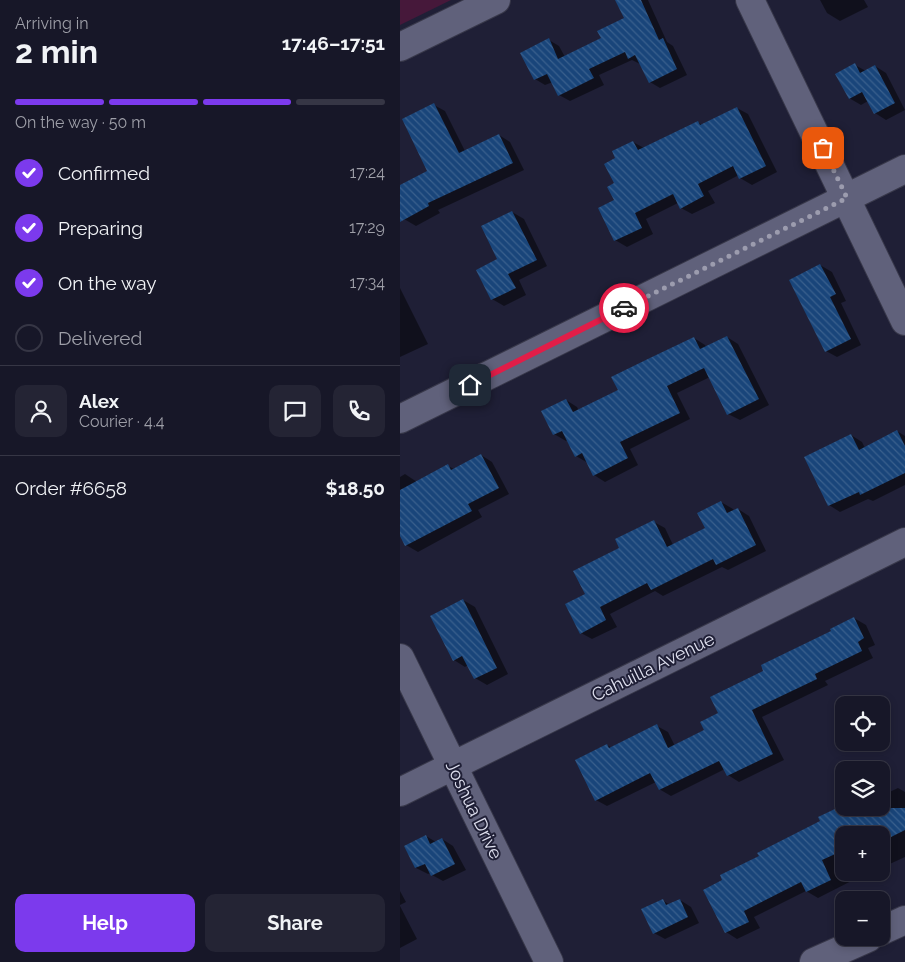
<!DOCTYPE html>
<html lang="en">
<head>
<meta charset="utf-8">
<style>
  body { margin:0; font-family:Raleway,sans-serif; background:#242434; color:#f1f3f6; height:100vh; display:flex; flex-direction:column; font-size:19px; white-space:nowrap }
  * { box-sizing:border-box; margin:0 }
  p { font-size:16px; color:#9e9fa8 }
  .icon { flex:none; width:28px; height:28px; fill:none; stroke:currentColor; stroke-width:2; stroke-linecap:round; stroke-linejoin:round }
  .map { position:relative; flex:1; overflow:hidden }
  .panel { display:flex; flex-direction:column; background:#171728; width:400px }
  .panel>* { flex:none }
  .tools { position:absolute; left:435px; top:696px; display:grid; gap:10px }
  .tools a { display:grid; place-items:center; width:55px; height:55px; border-radius:10px; background:#171728; box-shadow:0 2px 8px #0003,0 0 0 1px #363645; font-size:25px }
  .pin { position:absolute; display:grid; place-items:center; width:42px; height:42px; color:#fff; margin:-21px; border-radius:10px; box-shadow:0 2px 8px #0006 }
  .courier { position:absolute; display:grid; place-items:center; width:50px; height:50px; margin:-25px; border:4px solid #e11d48; border-radius:50%; background:#fff; color:#222; box-shadow:0 1px 6px #0007 }
  .overview em { font-style:normal; font-weight:700 }
  .overview div { display:flex; flex-direction:column-reverse }
  .overview { display:flex; align-items:center; justify-content:space-between; height:85px; padding:0 15px }
  h1 { font-size:32px; font-weight:700; line-height:38px }
  .bar { display:grid; grid-template-columns:repeat(4,1fr); gap:8px 5px; align-content:center; height:60px; padding:0 15px }
  .bar i { height:6px; border-radius:4px; background:#363645 }
  .bar .current { background:#7c3aed }
  .bar p { grid-column:span 4 }
  .line { display:flex; align-items:center; gap:12px; padding:0 15px; border-top:1px solid #363645 }
  .line div { flex:1 }
  .round { display:grid; place-items:center; flex:none; width:52px; height:52px; border-radius:10px; background:#242434 }
  ol { padding:0 15px; list-style:none }
  li { display:flex; align-items:center; gap:15px; height:55px }
  li p { margin-inline-start:auto }
  li .icon { padding:5px; border-radius:50%; background:#7c3aed; color:#fff; stroke-width:4 }
  li:last-child { color:#9e9fa8 }
  li i { width:28px; height:28px; border:2px solid #363645; border-radius:50% }
  .primary-button { display:flex; gap:10px; margin-top:auto; padding:10px 15px }
  .primary-button a { flex:1; height:58px; border-radius:10px; background:#7c3aed; color:#fff; font-size:20px; font-weight:700; line-height:58px; text-align:center }
  .primary-button a+a { background:#242434; color:#f1f3f6 }
  main { display:flex; flex:1; min-height:0 }
  .map>svg:first-child { display:block }
</style>
</head>
<body>
<main>
<section class="panel">
<div class="overview"><div><h1>2 min</h1><p>Arriving in</p></div><em>17:46–17:51</em></div>
<div class="bar"><i class="current"></i><i class="current"></i><i class="current"></i><i></i><p>On the way · 50 m</p></div>
<ol>
<li><svg class="icon" aria-label="check" viewBox="0 0 24 24"><path d="M5 12l5 5 9-10"/></svg>Confirmed<p>17:24</p></li>
<li><svg class="icon" aria-label="check" viewBox="0 0 24 24"><path d="M5 12l5 5 9-10"/></svg>Preparing<p>17:29</p></li>
<li><svg class="icon" aria-label="check" viewBox="0 0 24 24"><path d="M5 12l5 5 9-10"/></svg>On the way<p>17:34</p></li>
<li><i></i>Delivered</li>
</ol>
<div class="line" style="height:90px"><a class="round"><svg class="icon" aria-label="person" viewBox="0 0 24 24"><circle cx="12" cy="8" r="4"/><path d="M4 21q1-7 8-7t8 7"/></svg></a><div><b>Alex</b><p>Courier · 4.4</p></div><a class="round"><svg class="icon" aria-label="chat" viewBox="0 0 24 24"><path d="M4 5h16v11H9l-5 4z"/></svg></a><a class="round"><svg class="icon" aria-label="phone" viewBox="0 0 24 24"><path d="M5 4h4l2 5-3 2q2 4 5 5l2-3 5 2v4C11 20 4 13 5 4z"/></svg></a></div>
<div class="line" style="height:65px"><div>Order #6658</div><b>$18.50</b></div>
<div class="primary-button"><a>Help</a><a>Share</a></div>
</section>
<div class="map">
<svg width="505" height="962" viewBox="0 0 505 962">
  <defs>
    <pattern id="building-back-hatch" width="6" height="6" patternUnits="userSpaceOnUse" patternTransform="scale(1.25)"><rect width="6" height="6" fill="#19457a"/><path d="M-1 5l2 2M0 0l6 6M5-1l2 2" fill="none" stroke="#3a608d"/></pattern>
  </defs>
  <rect width="100%" height="100%" fill="#1f1f36"/>
  <path fill="#46183a" d="M 0,0 L 51,0 L 0,25 Z"/>
  <path fill="#0007" d="M 217,0 L 248,0 L 267,42 L 273,46 L 287,75 L 260,88 L 250,82 L 240,64 L 232,60 L 199,75 L 204,85 L 170,101 L 159,95 L 153,82 L 145,85 L 135,79 L 149,40 L 159,46 L 165,57 L 202,39 L 226,19 Z
    M 420,0 L 464,0 L 468,7 L 440,21 L 427,13 Z
    M 455,65 L 466,71 L 475,66 L 486,73 L 505,110 L 486,120 L 475,113 L 468,101 L 461,105 L 449,98 Z
    M 34,105 L 45,111 L 65,151 L 99,135 L 110,142 L 124,170 L 38,210 L 40,213 L 16,226 L 4,219 L 0,211 L 0,187 L 29,172 Z
    M 337,108 L 348,114 L 377,172 L 352,185 L 340,178 L 339,175 L 308,191 L 315,203 L 292,214 L 281,208 L 278,203 L 246,219 L 253,234 L 227,247 L 215,240 L 200,208 L 215,201 L 217,159 L 233,142 L 244,148 L 298,122 L 302,125 Z
    M 112,212 L 124,219 L 147,266 L 119,280 L 126,295 L 104,306 L 92,299 L 99,260 Z
    M 420,265 L 432,272 L 446,301 L 441,303 L 461,345 L 437,357 L 426,351 Z
    M 0,288 L 28,344 L 0,357 Z
    M 327,337 L 338,344 L 369,405 L 340,420 L 328,414 L 310,377 L 277,393 L 290,419 L 230,449 L 238,465 L 205,482 L 194,475 L 188,463 L 176,456 L 168,440 L 166,441 L 154,434 L 166,400 L 177,407 L 179,411 L 219,390 L 294,338 L 305,345 L 307,348 Z
    M 497,431 L 505,436 L 505,485 L 473,501 L 468,499 L 440,512 L 429,505 L 451,435 L 462,442 L 465,448 Z
    M 81,455 L 92,462 L 109,494 L 78,510 L 82,517 L 18,552 L 6,545 L 0,533 L 0,477 L 5,474 L 17,482 L 48,466 L 54,469 Z
    M 321,502 L 333,509 L 334,511 L 338,509 L 349,516 L 366,551 L 328,570 L 322,567 L 263,596 L 255,591 L 210,614 L 217,627 L 192,639 L 181,633 L 187,595 L 221,549 L 254,522 L 265,528 L 273,545 L 306,529 Z
    M 63,600 L 75,607 L 108,674 L 87,685 L 75,678 L 68,665 L 65,667 L 54,660 Z
    M 454,618 L 466,625 L 475,645 L 468,648 L 473,658 L 425,681 L 428,685 L 362,717 L 384,760 L 339,782 L 328,775 L 325,769 L 271,796 L 259,789 L 256,782 L 207,806 L 196,800 L 207,745 L 212,748 L 257,726 L 268,732 L 275,746 L 306,731 L 319,714 L 364,671 Z
    M 498,788 L 505,792 L 505,857 L 481,868 L 481,835 L 444,835 L 444,872 L 469,872 L 418,898 L 406,891 L 354,917 L 360,928 L 337,939 L 326,932 L 324,881 L 360,856 L 421,821 L 419,817 L 443,806 L 447,809 L 481,808 L 481,796 Z
    M 26,836 L 36,842 L 42,839 L 53,846 L 66,870 L 43,881 L 32,875 L 31,873 L 28,874 L 16,868 L 6,846 Z
    M 0,891 L 6,902 L 0,905 Z
    M 262,900 L 270,905 L 280,900 L 291,907 L 299,923 L 265,939 L 254,933 Z
    M 0,906 L 17,939 L 0,948 Z"/>
  <path fill="url(#building-back-hatch)" d="M 215,0 L 241,0 L 259,40 L 263,38 L 277,69 L 249,83 L 235,55 L 228,59 L 225,52 L 189,69 L 194,78 L 158,96 L 147,74 L 134,80 L 120,53 L 149,38 L 158,59 L 201,38 L 197,31 L 224,18 Z
    M 455,63 L 460,73 L 475,65 L 495,103 L 474,114 L 462,92 L 449,99 L 435,74 Z
    M 34,103 L 59,153 L 99,134 L 113,163 L 28,203 L 29,206 L 0,222 L 0,185 L 27,171 L 2,119 Z
    M 337,107 L 366,166 L 339,179 L 333,166 L 298,184 L 304,196 L 280,209 L 273,194 L 235,213 L 242,228 L 214,241 L 198,208 L 214,200 L 207,187 L 214,183 L 204,164 L 215,158 L 212,151 L 233,141 L 238,150 L 298,121 L 300,125 Z
    M 112,211 L 137,260 L 108,274 L 116,288 L 91,300 L 76,270 L 97,259 L 81,226 Z
    M 420,264 L 436,294 L 430,297 L 451,339 L 425,352 L 389,280 Z
    M 327,336 L 359,399 L 327,415 L 304,368 L 267,386 L 280,413 L 220,442 L 228,458 L 193,476 L 182,453 L 175,457 L 162,431 L 153,435 L 141,411 L 166,399 L 173,412 L 218,390 L 211,377 L 252,357 L 294,337 L 300,349 Z
    M 497,430 L 505,446 L 505,473 L 460,495 L 459,492 L 428,506 L 404,457 L 451,434 L 459,450 Z
    M 81,454 L 99,488 L 68,504 L 72,511 L 5,546 L 0,536 L 0,490 L 48,464 L 51,470 Z
    M 321,501 L 327,513 L 338,508 L 356,545 L 316,565 L 313,559 L 251,590 L 247,583 L 200,607 L 206,620 L 180,634 L 165,604 L 185,594 L 173,571 L 219,548 L 215,539 L 254,520 L 267,547 L 305,528 L 297,513 Z
    M 63,599 L 97,668 L 74,679 L 62,656 L 53,661 L 30,616 Z
    M 454,617 L 464,638 L 458,642 L 462,651 L 415,674 L 417,679 L 352,710 L 373,754 L 327,776 L 319,761 L 259,790 L 250,773 L 195,801 L 175,760 L 207,744 L 209,748 L 257,724 L 268,748 L 304,730 L 300,722 L 318,713 L 310,697 L 363,671 L 361,665 L 431,631 L 430,629 Z
    M 437,808 L 505,808 L 505,830 L 481,842 L 481,835 L 444,835 L 444,850 L 422,860 L 431,880 L 406,892 L 401,882 L 344,911 L 349,922 L 325,933 L 303,890 L 322,880 L 320,875 L 359,856 L 357,853 L 420,821 L 418,817 Z
    M 26,835 L 30,844 L 42,838 L 55,864 L 31,876 L 25,864 L 15,868 L 4,846 Z
    M 263,899 L 266,905 L 280,899 L 288,917 L 253,934 L 241,909 Z"/>
  <g fill="none" stroke-linecap="round" stroke-linejoin="round">
    <defs>
      <path id="minor" d="M 350,0 L 505,321
        M 0,47 L 96,0
        M 0,419 L 505,169
        M 0,658 L 149,962
        M 0,792 L 505,542
        M 481,931 L 505,920
        M 414,962 L 468,938"/>
    </defs>
    <use href="#minor" stroke="#38384a" stroke-width="30"/>
    <use href="#minor" stroke="#60617b" stroke-width="28"/>
  </g>
  <g fill="none" stroke-linecap="round" stroke-linejoin="round">
    <path stroke="#9c9cae" stroke-width="5" stroke-dasharray="0 9" d="M 224,308 L 447,198 L 423,148"/>
    <path stroke="#e11d48" stroke-width="6" d="M 70,385 L 224,308"/>
  </g>
  <g text-anchor="middle" stroke-width="4" stroke-linejoin="round" paint-order="stroke">
    <g font-size="18" fill="#dfe0ef" stroke="#1f1f36">
      <text transform="translate(253 667) rotate(-26)" y="6">Cahuilla Avenue</text>
      <text transform="translate(74 810) rotate(64)" y="6">Joshua Drive</text>
    </g>
  </g>
</svg>
<div class="tools">
<a><svg class="icon" aria-label="locate" viewBox="0 0 24 24"><circle cx="12" cy="12" r="6"/><path d="M12 2v4M12 18v4M2 12h4M18 12h4"/></svg></a>
<a><svg class="icon" aria-label="layers" viewBox="0 0 24 24"><path d="M12 4l9 5-9 5-9-5zM3 14l9 5 9-5"/></svg></a>
<a>+</a>
<a>−</a>
</div>
<div class="pin" style="left:423px;top:148px;background:#ea580c"><svg class="icon" aria-label="bag" viewBox="0 0 24 24"><path d="M5 8h14l-1 12H6zM9 8a3 3 0 0 1 6 0"/></svg></div>
<div class="pin" style="left:70px;top:385px;background:#1f2937"><svg class="icon" aria-label="home" viewBox="0 0 24 24"><path d="M3 11l9-7 9 7M6 9v11h12V9"/></svg></div>
<div class="courier" style="left:224px;top:308px"><svg class="icon" aria-label="car" viewBox="0 0 24 24"><path d="M5 17H2v-5l4-1 3-4h7l3 4 3 1v5h-3M9 17h6M6 11h13"/><circle cx="7" cy="17" r="2"/><circle cx="17" cy="17" r="2"/></svg></div>
</div>
</main>
</body>
</html>
